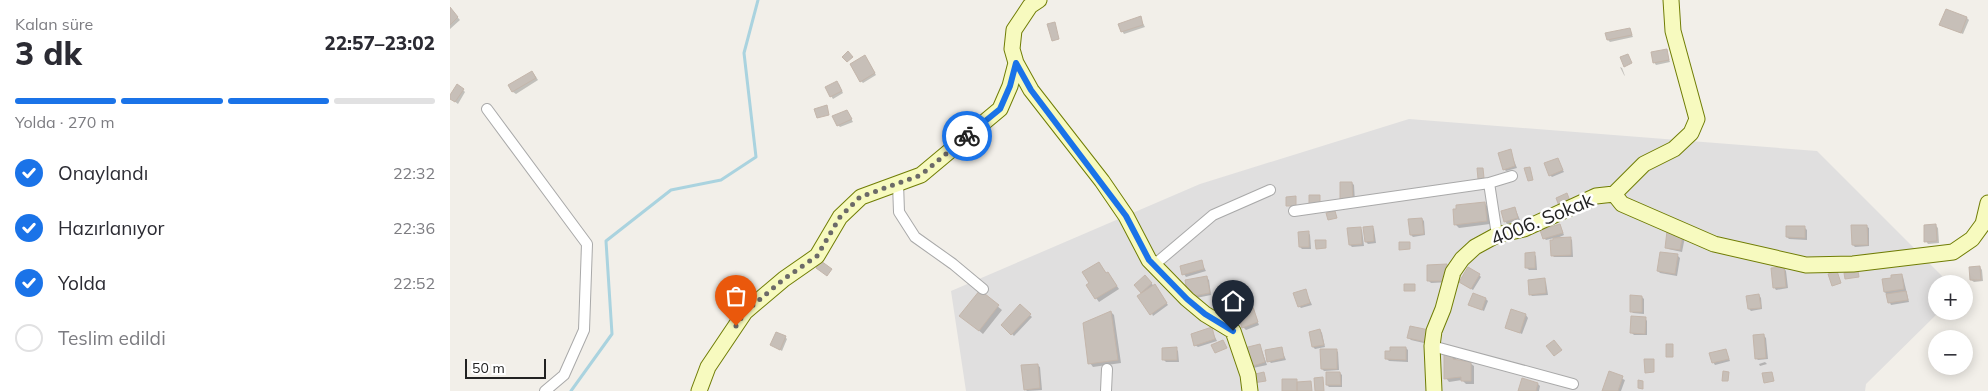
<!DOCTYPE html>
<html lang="tr">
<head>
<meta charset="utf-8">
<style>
  body { margin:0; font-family:Mulish,sans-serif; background:#f7f7f7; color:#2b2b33; height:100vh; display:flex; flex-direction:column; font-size:19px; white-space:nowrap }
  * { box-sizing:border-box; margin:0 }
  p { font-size:16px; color:#7c7c81 }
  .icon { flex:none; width:28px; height:28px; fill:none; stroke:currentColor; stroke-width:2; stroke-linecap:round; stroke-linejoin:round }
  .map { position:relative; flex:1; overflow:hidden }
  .sheet { display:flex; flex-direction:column; background:#fff; width:450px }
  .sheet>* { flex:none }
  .controls { position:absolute; left:1478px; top:275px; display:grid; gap:10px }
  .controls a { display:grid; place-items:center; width:45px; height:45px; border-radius:50%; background:#fff; box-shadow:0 2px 12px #0003; font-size:25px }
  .scale { position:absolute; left:15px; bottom:12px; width:81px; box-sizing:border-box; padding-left:5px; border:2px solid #222; border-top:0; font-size:14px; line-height:18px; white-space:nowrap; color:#222; -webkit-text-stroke:4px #fff; paint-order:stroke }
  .pin { position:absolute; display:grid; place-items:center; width:42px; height:42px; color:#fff; margin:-51px -21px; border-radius:50% 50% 50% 0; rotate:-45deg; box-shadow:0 0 5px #0007 }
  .pin .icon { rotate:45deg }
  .courier { position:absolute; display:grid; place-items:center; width:50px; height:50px; margin:-25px; border:4px solid #1a73e8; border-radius:50%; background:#fff; color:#222; box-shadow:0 1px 6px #0007 }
  .overview em { font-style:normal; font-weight:800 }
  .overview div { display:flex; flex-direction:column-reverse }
  .overview { display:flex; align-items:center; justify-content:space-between; height:85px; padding:0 15px }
  h1 { font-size:32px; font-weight:800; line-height:38px }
  .bar { display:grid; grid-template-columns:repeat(4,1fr); gap:8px 5px; align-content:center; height:60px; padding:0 15px }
  .bar i { height:6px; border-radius:4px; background:#e1e1e2 }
  .bar .active { background:#1a73e8 }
  .bar p { grid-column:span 4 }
  ol { padding:0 15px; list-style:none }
  li { display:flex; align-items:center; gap:15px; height:55px }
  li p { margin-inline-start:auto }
  li .icon { padding:5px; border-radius:50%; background:#1a73e8; color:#fff; stroke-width:4 }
  li:last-child { color:#7c7c81 }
  li i { width:28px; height:28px; border:2px solid #e1e1e2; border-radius:50% }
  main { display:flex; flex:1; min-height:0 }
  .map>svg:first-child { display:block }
</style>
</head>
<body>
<main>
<section class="sheet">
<div class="overview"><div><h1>3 dk</h1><p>Kalan süre</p></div><em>22:57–23:02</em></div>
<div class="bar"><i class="active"></i><i class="active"></i><i class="active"></i><i></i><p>Yolda · 270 m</p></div>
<ol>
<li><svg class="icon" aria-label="check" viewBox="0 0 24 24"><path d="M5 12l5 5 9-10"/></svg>Onaylandı<p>22:32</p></li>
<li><svg class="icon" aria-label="check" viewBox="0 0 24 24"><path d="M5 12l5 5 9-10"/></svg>Hazırlanıyor<p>22:36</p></li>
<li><svg class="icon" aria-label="check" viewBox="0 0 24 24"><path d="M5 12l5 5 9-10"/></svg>Yolda<p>22:52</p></li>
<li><i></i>Teslim edildi</li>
</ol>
</section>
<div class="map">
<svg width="1538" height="391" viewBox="0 0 1538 391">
  <rect width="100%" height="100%" fill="#f2efe9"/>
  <path fill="#e0dfdf" d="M 959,119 L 1367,151 L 1500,284 L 1486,284 L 1486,311 L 1490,311 L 1416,384 L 1415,391 L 516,391 L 501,291 L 750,184 Z"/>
  <path fill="#0003" d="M 0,9 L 10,20 L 0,29 Z
    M 690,18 L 695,27 L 674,34 L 672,31 Z
    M 1517,18 L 1519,20 L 1513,34 L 1491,25 Z
    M 1180,30 L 1183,37 L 1160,42 L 1158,40 Z
    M 1216,50 L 1220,62 L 1206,65 L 1204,62 Z
    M 417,59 L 426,75 L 413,83 L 411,81 Z
    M 1170,67 L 1172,68 L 1175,76 L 1174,75 Z
    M 84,74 L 88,80 L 66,94 L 63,92 L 60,86 Z
    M 389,84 L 393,93 L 383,99 L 376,88 Z
    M 13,90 L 15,92 L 8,104 L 0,98 Z
    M 397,111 L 403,122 L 390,127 L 388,125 Z
    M 1060,151 L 1067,168 L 1056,171 L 1054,169 Z
    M 1107,159 L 1114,172 L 1102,177 L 1100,175 Z
    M 902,183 L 904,185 L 905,202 L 894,203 Z
    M 1034,203 L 1038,207 L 1040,224 L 1009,228 L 1005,224 Z
    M 1065,208 L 1070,220 L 1057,224 L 1055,221 Z
    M 972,219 L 974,221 L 975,235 L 963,237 L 961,235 Z
    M 1110,225 L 1114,235 L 1105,239 L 1120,238 L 1122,240 L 1123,257 L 1104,257 L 1102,255 L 1104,238 L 1096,240 L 1094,238 Z
    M 1416,226 L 1419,228 L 1419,246 L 1405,247 L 1403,245 Z
    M 1486,226 L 1488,228 L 1489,243 L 1478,244 L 1476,241 Z
    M 922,227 L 924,229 L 926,243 L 918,244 L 916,242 Z
    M 910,228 L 912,230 L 914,246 L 902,247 L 900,245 Z
    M 1355,228 L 1357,230 L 1357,240 L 1339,239 L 1337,237 Z
    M 858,232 L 860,235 L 861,249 L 852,249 L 850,247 Z
    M 1235,237 L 1232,252 L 1218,249 L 1216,247 Z
    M 1211,253 L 1228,256 L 1230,258 L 1227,276 L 1210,273 L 1208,271 Z
    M 1084,254 L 1086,256 L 1087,270 L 1079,270 L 1077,268 Z
    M 751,262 L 756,271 L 736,277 L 734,274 Z
    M 649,264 L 657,274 L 661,277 L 669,289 L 649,302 L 646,298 Z
    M 996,266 L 998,268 L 999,282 L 981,283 L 979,281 Z
    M 1530,267 L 1532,270 L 1533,281 L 1524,282 L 1521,280 Z
    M 1334,268 L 1336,271 L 1338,288 L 1326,290 L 1324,287 Z
    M 1029,275 L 1031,277 L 1023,290 L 1013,284 Z
    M 1451,275 L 1453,277 L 1459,302 L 1441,305 L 1435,292 Z
    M 695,277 L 706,288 L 718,305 L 703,316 L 693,294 L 686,285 Z
    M 756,277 L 759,280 L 761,295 L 741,299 Z
    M 1094,280 L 1096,282 L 1098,295 L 1082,296 L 1080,294 Z
    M 855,290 L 862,305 L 851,308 L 849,306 Z
    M 530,292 L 552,310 L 533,334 L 515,319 Z
    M 1309,295 L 1311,298 L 1312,309 L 1301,311 L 1299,309 Z
    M 1192,297 L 1194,299 L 1194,314 L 1183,313 L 1181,311 Z
    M 1036,299 L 1038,301 L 1034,311 L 1020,305 Z
    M 570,306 L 582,317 L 564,336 L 553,325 Z
    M 801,306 L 809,325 L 796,330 L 793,327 Z
    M 661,312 L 664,315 L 671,363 L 643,367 L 640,363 Z
    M 1076,315 L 1078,318 L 1072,334 L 1056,327 Z
    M 1195,318 L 1197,321 L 1197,335 L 1184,335 L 1181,332 Z
    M 961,328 L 978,344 L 961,340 L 959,338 Z
    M 761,329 L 767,341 L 748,347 L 745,345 Z
    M 870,330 L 872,333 L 875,347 L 865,349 L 863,347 Z
    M 1314,336 L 1316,338 L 1318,359 L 1308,360 L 1306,358 Z
    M 335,337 L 337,339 L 332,351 L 322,345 Z
    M 810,345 L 817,365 L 803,368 L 801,366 Z
    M 831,348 L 836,360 L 821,363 L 819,361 Z
    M 956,348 L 958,350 L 958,362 L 939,361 L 937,359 Z
    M 726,349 L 728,351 L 729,362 L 716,362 L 714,360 Z
    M 886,350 L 888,352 L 889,370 L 874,371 L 872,369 Z
    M 1276,350 L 1280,361 L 1265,365 L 1263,362 Z
    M 996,354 L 1006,357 L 1006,361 L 1020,363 L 1024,366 L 1024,384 L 1016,384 L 1012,380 L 999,382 L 996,378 Z
    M 1315,362 L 1317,364 L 1310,366 L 1309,364 Z
    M 587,365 L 590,367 L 592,390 L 577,391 L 575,389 Z
    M 890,373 L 892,375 L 892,387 L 879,387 L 877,385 Z
    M 1160,373 L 1175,380 L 1171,391 L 1153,391 Z
    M 1088,384 L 1090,386 L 1089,391 L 1070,391 Z"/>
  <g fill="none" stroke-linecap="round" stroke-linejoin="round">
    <path stroke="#aad3df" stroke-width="3" d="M 121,391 L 162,334 L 156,241 L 221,190 L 271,180 L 306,157 L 294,53 L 308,0"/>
  </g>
  <path fill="#c7bfb8" stroke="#c4b6ab" d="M 0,7 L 8,17 L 0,25 Z
    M 1496,9 L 1517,17 L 1511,33 L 1489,25 Z
    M 691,16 L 693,25 L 671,32 L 668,24 Z
    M 605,22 L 609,39 L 602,41 L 597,24 Z
    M 1180,28 L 1182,35 L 1157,40 L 1155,33 Z
    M 1217,49 L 1219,60 L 1203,63 L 1201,52 Z
    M 398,51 L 403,57 L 397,62 L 392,57 Z
    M 1178,54 L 1182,63 L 1174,67 L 1170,57 Z
    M 415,55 L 425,73 L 410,82 L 400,64 Z
    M 82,71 L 86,78 L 62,92 L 58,85 Z
    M 387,81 L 392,91 L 380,97 L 375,87 Z
    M 7,84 L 14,89 L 5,102 L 0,99 L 0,95 Z
    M 377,105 L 379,115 L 367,118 L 364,109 Z
    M 397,110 L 402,119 L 387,126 L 382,116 Z
    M 1061,149 L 1065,166 L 1053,170 L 1048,153 Z
    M 1108,158 L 1113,170 L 1099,176 L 1094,163 Z
    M 1080,167 L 1083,180 L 1078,181 L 1074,168 Z
    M 1027,168 L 1033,168 L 1034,178 L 1028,179 Z
    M 890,182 L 902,182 L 903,200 L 890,201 Z
    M 1117,193 L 1120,201 L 1109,206 L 1106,198 Z
    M 859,195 L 870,195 L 870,204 L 859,204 Z
    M 846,196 L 846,206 L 836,206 L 836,197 Z
    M 1035,202 L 1037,221 L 1004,225 L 1003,209 L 1006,209 L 1006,205 Z
    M 1065,207 L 1068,218 L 1054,222 L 1051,211 Z
    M 885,211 L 887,218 L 878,220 L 876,213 Z
    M 972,218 L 974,234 L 960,235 L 958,219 Z
    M 1110,224 L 1113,233 L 1093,239 L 1090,230 Z
    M 1486,224 L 1487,241 L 1474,242 L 1474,225 Z
    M 1401,225 L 1417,225 L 1418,245 L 1402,245 Z
    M 923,226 L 924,241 L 915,242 L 913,227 Z
    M 1336,226 L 1355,226 L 1355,238 L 1336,237 Z
    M 911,227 L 912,244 L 899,245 L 897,228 Z
    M 859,231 L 859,247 L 849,247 L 848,232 Z
    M 1217,231 L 1233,233 L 1230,250 L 1215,248 Z
    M 1121,237 L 1121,255 L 1101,256 L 1100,240 L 1103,240 L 1103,238 Z
    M 865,240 L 876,240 L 876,248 L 866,249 Z
    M 949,242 L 960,242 L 960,249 L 949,250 Z
    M 1085,252 L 1085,268 L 1075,268 L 1075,253 Z
    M 1210,252 L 1228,254 L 1225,274 L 1207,271 Z
    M 752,260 L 754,269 L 732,275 L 730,266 Z
    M 371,261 L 382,269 L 377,276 L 366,268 Z
    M 649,262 L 656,273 L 658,272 L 667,286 L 645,299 L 636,285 L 639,283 L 632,272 Z
    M 997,264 L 997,281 L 977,281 L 977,265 Z
    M 1530,266 L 1531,280 L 1520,280 L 1519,267 Z
    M 1018,267 L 1030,274 L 1021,289 L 1009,282 Z
    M 1334,267 L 1336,287 L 1323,288 L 1321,268 Z
    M 1387,271 L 1391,283 L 1382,286 L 1378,274 Z
    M 1408,271 L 1409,277 L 1395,279 L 1394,273 Z
    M 1452,274 L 1454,289 L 1434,292 L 1432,279 L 1441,278 L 1441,275 Z
    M 695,275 L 702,283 L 691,293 L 684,285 Z
    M 757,276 L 760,293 L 738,297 L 735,280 Z
    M 1095,278 L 1096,293 L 1079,295 L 1078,280 Z
    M 705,284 L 717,303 L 700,315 L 687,296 Z
    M 954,284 L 965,284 L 965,291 L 954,291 Z
    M 856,289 L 860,303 L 848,307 L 843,293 Z
    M 530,290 L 549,305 L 529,331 L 509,316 Z
    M 1456,291 L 1458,300 L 1438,303 L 1436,294 Z
    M 1023,293 L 1036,298 L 1032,310 L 1018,305 Z
    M 1309,294 L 1311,308 L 1298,309 L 1296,296 Z
    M 1180,295 L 1192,296 L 1192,312 L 1180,312 Z
    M 570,304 L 581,314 L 561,335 L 551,325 Z
    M 802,304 L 808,322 L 792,328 L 786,310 Z
    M 1061,309 L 1076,314 L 1070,333 L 1055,328 Z
    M 661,311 L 668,360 L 638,364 L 633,323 Z
    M 1181,316 L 1196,317 L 1195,334 L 1180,333 Z
    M 960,326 L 979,330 L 976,342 L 957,338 Z
    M 762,327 L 765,339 L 744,346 L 741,334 Z
    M 870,329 L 874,345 L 862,347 L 859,332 Z
    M 326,332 L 336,336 L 330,350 L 320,345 Z
    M 1314,334 L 1316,358 L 1305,359 L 1303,335 Z
    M 773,340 L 777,348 L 765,353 L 761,345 Z
    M 1104,340 L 1112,350 L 1104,356 L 1096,346 Z
    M 810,344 L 815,362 L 800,367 L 794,348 Z
    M 1216,344 L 1223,344 L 1223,357 L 1216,357 Z
    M 727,347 L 727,360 L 712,360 L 712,348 Z
    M 832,347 L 834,358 L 817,362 L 815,350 Z
    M 940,347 L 956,347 L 956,360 L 935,359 L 935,351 L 940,351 Z
    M 870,349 L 887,349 L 887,369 L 871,369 Z
    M 1276,349 L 1279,359 L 1262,363 L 1259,353 Z
    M 994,353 L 1003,353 L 1003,359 L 1021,362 L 1021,381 L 1011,381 L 1011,377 L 994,379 Z
    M 1194,359 L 1204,359 L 1204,372 L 1195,373 Z
    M 588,364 L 590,388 L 574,390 L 571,365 Z
    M 1159,371 L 1173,376 L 1168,391 L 1152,391 Z
    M 1273,371 L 1279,372 L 1278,381 L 1272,381 Z
    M 814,372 L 816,381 L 803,383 L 801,375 Z
    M 876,372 L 890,372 L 891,385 L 876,385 Z
    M 1322,372 L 1324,381 L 1314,383 L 1312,373 Z
    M 873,377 L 874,391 L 865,391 L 864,378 Z
    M 1072,378 L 1088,383 L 1086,391 L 1068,391 Z
    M 832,379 L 847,379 L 847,391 L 832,391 Z
    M 1188,380 L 1193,381 L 1193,389 L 1188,388 Z
    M 861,381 L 862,391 L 847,391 L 847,382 Z"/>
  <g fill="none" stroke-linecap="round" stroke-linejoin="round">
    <defs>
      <path id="street" d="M 37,109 L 137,244 L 134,330 L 114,375 L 95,391
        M 448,183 L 449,212 L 465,237 L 503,264 L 533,289
        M 1039,183 L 1047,235
        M 844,211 L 1039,183 L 1062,176
        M 704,265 L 763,215 L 820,190
        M 982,346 L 1123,384
        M 656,391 L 657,369"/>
      <path id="secondary" d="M 566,63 L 581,90 L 652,181 L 676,216 L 699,260 L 737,299 L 755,314 L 783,331 L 798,375 L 800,391
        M 1164,194 L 1172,204 L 1264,244 L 1356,265 L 1403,264 L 1503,252 L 1522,239 L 1533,224 L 1538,203
        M 1164,194 L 1194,164 L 1224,149 L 1241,133 L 1247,119 L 1223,31 L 1221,0
        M 249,391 L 258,367 L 295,312 L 334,279 L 367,256 L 390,217 L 411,197 L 471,175 L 550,109 L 560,86 L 566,63 L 562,49 L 564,30 L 580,6 L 589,0
        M 984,391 L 982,346 L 984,331 L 993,309 L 1003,272 L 1012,259 L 1025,247 L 1047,235 L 1074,229 L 1146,196 L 1164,194"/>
    </defs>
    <use href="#street" stroke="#a9a9a9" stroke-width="12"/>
    <use href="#secondary" stroke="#707d05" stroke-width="17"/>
    <use href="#street" stroke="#fff" stroke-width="10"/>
    <use href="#secondary" stroke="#f7fabf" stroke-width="15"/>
  </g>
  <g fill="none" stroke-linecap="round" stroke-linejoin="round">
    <path stroke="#6b6a68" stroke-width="5" stroke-dasharray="0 9" d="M 286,326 L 295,312 L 334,279 L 367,256 L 390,217 L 410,197 L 471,175 L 517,136"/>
    <path stroke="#1a73e8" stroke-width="6" d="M 517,136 L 550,109 L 560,86 L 566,63 L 581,90 L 676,216 L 699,260 L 737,299 L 755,314 L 783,331"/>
  </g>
  <g text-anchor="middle" stroke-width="5" stroke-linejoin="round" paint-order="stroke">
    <g font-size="19" fill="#222" stroke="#fff">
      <text transform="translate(1092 219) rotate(-22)" y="7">4006. Sokak</text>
    </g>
  </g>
</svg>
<div class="controls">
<a>+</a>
<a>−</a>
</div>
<div class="scale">50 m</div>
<div class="pin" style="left:286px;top:326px;background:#ea580c"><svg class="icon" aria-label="bag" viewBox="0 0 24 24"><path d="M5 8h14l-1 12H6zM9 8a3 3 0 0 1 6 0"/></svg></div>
<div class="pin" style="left:783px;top:331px;background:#1f2937"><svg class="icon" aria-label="home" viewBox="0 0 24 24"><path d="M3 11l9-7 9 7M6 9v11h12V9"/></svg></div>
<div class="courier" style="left:517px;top:136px"><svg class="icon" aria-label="bike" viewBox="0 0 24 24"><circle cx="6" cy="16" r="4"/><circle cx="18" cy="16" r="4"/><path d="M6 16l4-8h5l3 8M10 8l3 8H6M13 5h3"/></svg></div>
</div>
</main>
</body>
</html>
